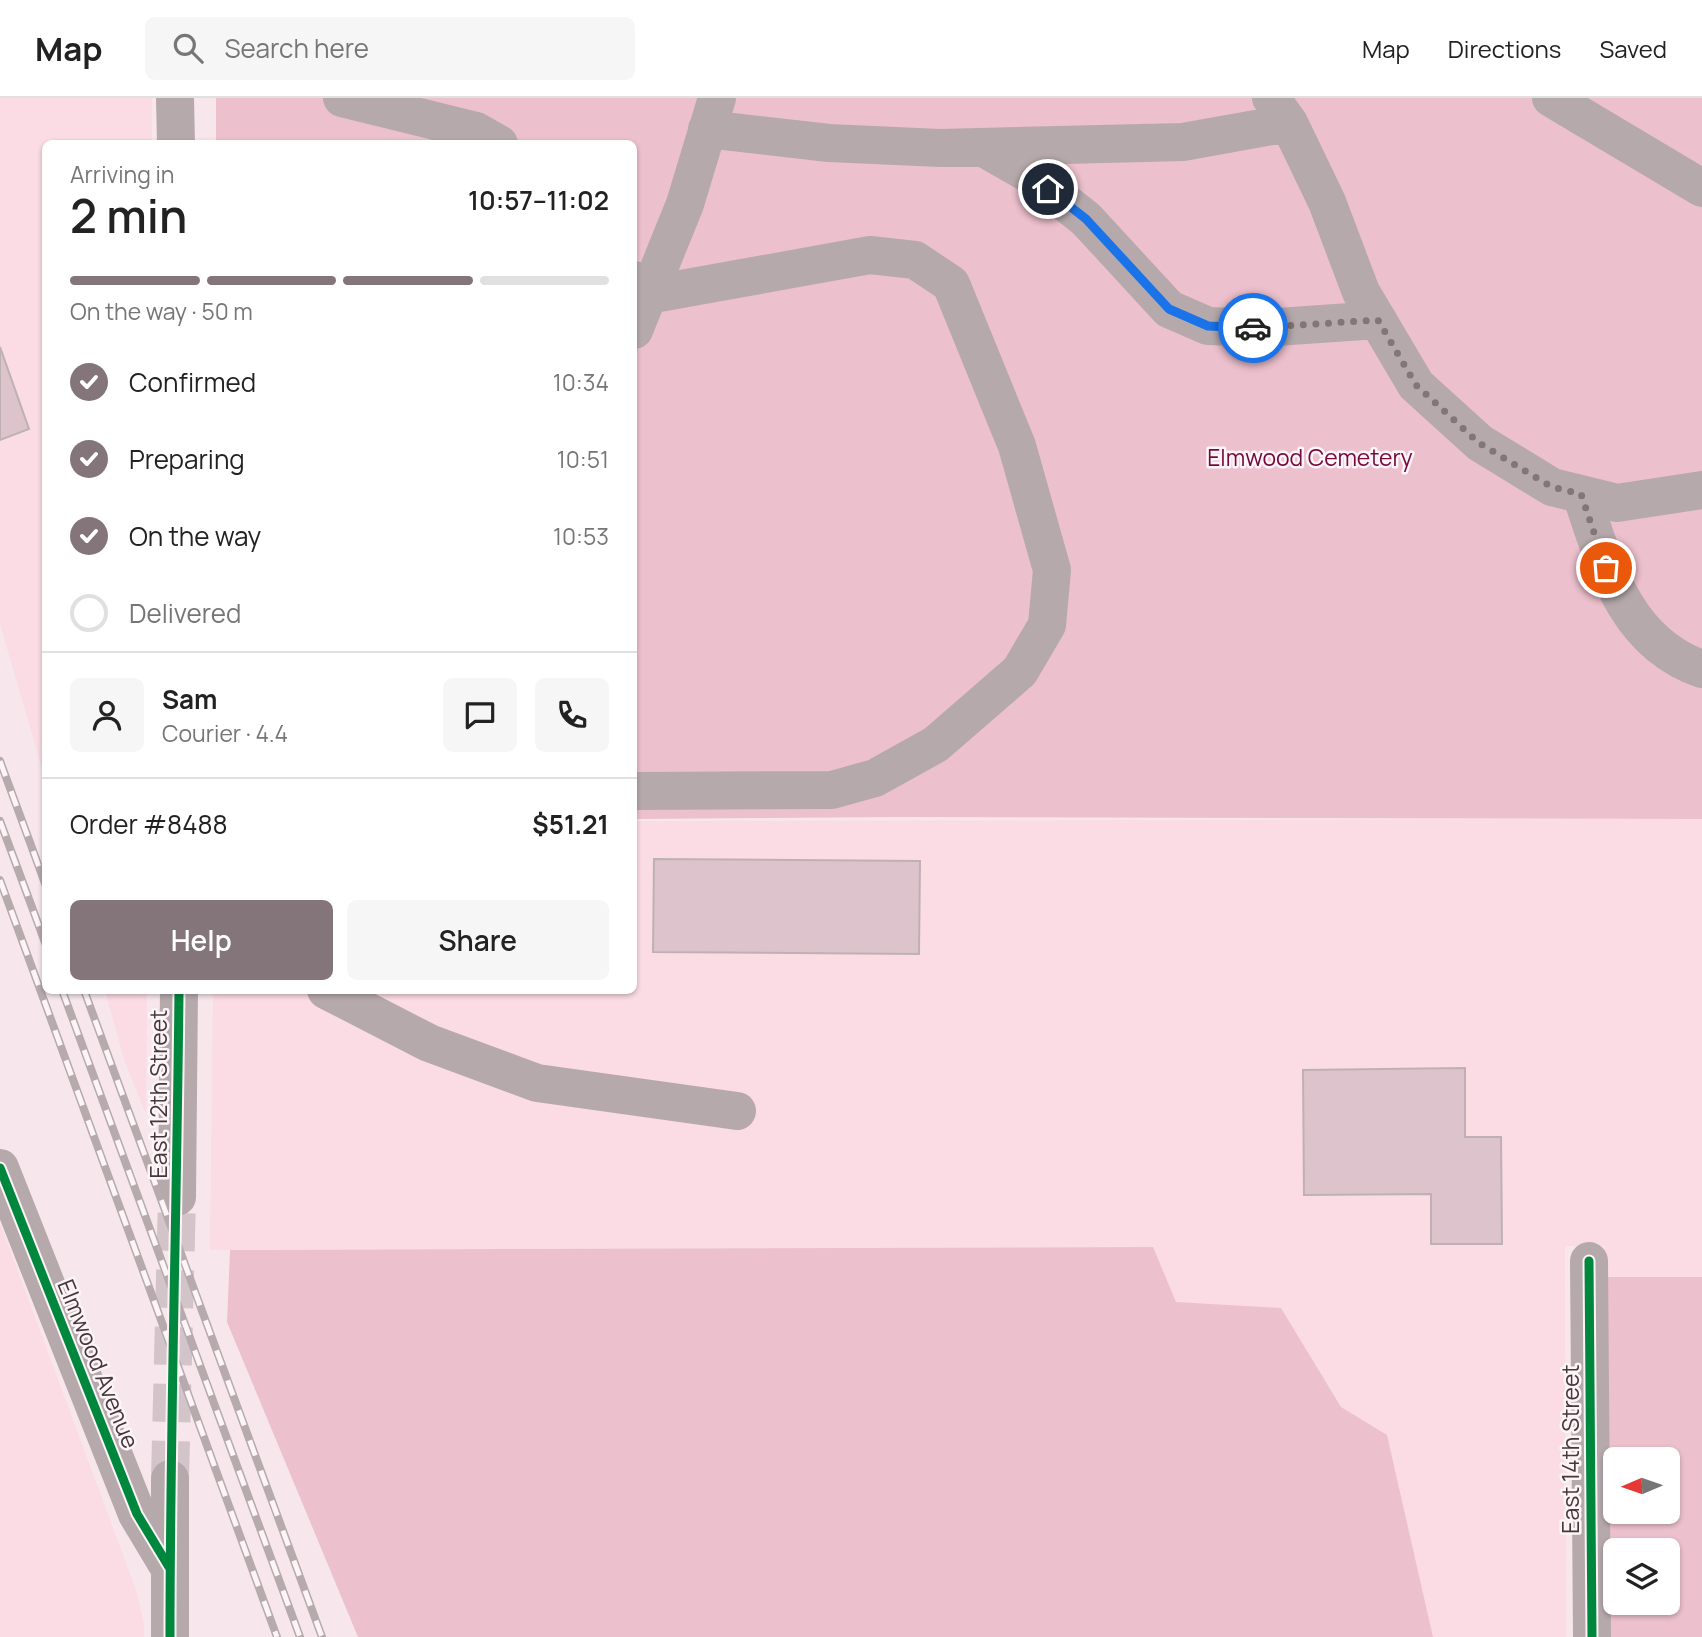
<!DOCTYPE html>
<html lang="en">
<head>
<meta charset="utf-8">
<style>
  body { margin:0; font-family:Manrope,sans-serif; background:#f6f6f6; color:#222; height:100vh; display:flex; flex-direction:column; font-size:26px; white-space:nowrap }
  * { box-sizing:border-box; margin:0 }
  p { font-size:23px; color:#767676 }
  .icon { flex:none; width:38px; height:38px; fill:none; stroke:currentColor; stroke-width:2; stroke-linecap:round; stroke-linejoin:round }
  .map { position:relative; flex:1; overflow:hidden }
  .panel { position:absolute; left:42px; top:42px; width:595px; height:854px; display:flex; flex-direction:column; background:#fff; border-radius:10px; box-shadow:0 2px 5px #0004 }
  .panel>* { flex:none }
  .needle { width:46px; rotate:268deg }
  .fabs { position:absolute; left:1603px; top:1349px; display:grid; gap:14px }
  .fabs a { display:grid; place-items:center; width:77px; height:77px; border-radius:10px; background:#fff; box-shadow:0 2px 5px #0004; font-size:35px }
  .pin { position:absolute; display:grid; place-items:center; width:60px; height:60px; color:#fff; margin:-30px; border:4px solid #fff; border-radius:50%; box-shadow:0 2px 7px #0007 }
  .courier { position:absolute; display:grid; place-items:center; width:70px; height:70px; margin:-35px; border:5px solid #1a73e8; border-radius:50%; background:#fff; color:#222; box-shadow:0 2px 9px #0007 }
  .summary em { font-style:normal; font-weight:600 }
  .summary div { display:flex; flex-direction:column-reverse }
  .summary { display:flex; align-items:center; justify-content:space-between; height:119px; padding:0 28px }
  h1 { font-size:46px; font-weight:600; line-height:52px }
  .bar { display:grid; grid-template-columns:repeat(4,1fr); gap:10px 7px; align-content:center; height:84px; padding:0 28px }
  .bar i { height:9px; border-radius:5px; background:#e0e0e0 }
  .bar .active { background:#837579 }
  .bar p { grid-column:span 4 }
  .line { display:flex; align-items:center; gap:18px; padding:0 28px; border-top:2px solid #e0e0e0 }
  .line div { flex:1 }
  .round { display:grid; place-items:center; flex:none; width:74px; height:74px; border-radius:10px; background:#f6f6f6 }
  ol { padding:0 28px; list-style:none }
  li { display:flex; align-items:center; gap:21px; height:77px }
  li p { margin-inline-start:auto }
  li .icon { padding:7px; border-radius:50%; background:#837579; color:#fff; stroke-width:4 }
  li:last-child { color:#767676 }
  li i { width:38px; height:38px; border:4px solid #e0e0e0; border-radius:50% }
  .cta { display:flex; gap:14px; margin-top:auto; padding:14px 28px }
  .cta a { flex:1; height:80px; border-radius:10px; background:#837579; color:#fff; font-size:28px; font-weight:600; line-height:80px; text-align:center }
  .cta a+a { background:#f6f6f6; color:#222 }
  header { display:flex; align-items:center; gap:42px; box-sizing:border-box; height:98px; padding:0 35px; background:#fff; border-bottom:2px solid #e0e0e0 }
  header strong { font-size:33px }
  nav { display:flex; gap:38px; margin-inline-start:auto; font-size:24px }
  .search { width:490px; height:63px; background:#f6f6f6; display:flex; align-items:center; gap:18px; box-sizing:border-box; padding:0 24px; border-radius:10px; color:#767676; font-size:26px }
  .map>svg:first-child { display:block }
</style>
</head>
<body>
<header>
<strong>Map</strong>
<div class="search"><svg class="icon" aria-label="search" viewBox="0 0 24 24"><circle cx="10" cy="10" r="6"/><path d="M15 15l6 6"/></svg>Search here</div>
<nav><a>Map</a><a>Directions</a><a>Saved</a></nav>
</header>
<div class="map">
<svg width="1702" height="1539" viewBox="0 0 1702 1539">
  <rect width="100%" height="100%" fill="#f7e7ec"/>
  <path fill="#fbdbe4" d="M 0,0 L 152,0 L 152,45 L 46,46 L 45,681 L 0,526 Z
    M 1702,721 L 1702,1179 L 1604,1179 L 1604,1148 L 1565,1148 L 1566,1539 L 1433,1539 L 1387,1337 L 1341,1309 L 1281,1210 L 1176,1204 L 1152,1149 L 210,1152 L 213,893 L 634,892 L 634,723 Z
    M 105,893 L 147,893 L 146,1016 L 124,961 Z
    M 0,1125 L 136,1492 L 144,1526 L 144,1539 L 0,1539 Z"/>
  <path fill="#ecc0cd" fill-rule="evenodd" d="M 216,0 L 1702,0 L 1702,721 L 898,719 L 634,721 L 634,46 L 216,46 Z
    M 1153,1149 L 1176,1204 L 1281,1210 L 1341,1309 L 1387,1337 L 1433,1539 L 358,1539 L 227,1224 L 230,1152 Z
    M 1604,1179 L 1702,1179 L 1702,1539 L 1604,1539 ZM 1615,1362 L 1668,1362 L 1668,1414 L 1615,1414 ZM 1615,1452 L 1668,1452 L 1668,1505 L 1615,1505 Z"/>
  <path fill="#ddc4cc" stroke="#beb1b4" stroke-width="2" d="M 0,249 L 29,331 L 0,342 Z
    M 654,761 L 920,763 L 919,856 L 653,854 Z
    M 1465,970 L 1465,1039 L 1501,1039 L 1502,1146 L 1431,1146 L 1431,1096 L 1304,1097 L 1303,972 Z"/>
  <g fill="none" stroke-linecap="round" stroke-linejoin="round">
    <path stroke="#d3c4c9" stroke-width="38" stroke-dasharray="38 19" stroke-linecap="butt" d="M 170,1381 L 177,1099"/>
    <path stroke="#b6a9ac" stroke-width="38" d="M 175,0 L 176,46
      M 342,0 L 476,33 L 499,46
      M 1271,0 L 1289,25 L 1327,104 L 1361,194 L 1416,287 L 1480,345 L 1552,389 L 1617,405 L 1702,392
      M 1551,0 L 1702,90
      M 707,31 L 829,45 L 940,50 L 1183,44 L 1289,25
      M 982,49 L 1029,76 L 1086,121 L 1169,211 L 1208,228 L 1263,230 L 1378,222
      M 634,182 L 648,197 L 870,157 L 915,162 L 951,186 L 1017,348 L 1052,472 L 1047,527 L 1020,573 L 936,646 L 875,680 L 832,692 L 634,693
      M 634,232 L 685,106 L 717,0
      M 1581,396 C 1605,466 1624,544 1702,571
      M 326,892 L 429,945 L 537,985 L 737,1013
      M 0,1070 L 137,1416 L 170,1471
      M 177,1099 L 179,892
      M 1589,1163 L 1592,1539
      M 170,1381 L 170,1539"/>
    <defs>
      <path id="rail" d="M 0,663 L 46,788
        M 0,723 L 46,847
        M 0,782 L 277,1539
        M 62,892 L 300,1539
        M 84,892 L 322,1539"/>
    </defs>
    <use href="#rail" stroke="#b6aaad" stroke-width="8"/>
    <use href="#rail" stroke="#fcf4f6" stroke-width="5" stroke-dasharray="16" stroke-linecap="butt"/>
    <defs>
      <path id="cycleway" d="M 0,1070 L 137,1416 L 169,1469
        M 1589,1163 L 1592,1539
        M 170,1539 C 170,1323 177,1108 179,892"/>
    </defs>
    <use href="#cycleway" stroke="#fcf4f6" stroke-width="13"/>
    <use href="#cycleway" stroke="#00873e" stroke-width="9"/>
  </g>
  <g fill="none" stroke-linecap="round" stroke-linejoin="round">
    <path stroke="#837579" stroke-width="7" stroke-dasharray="0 12.6" d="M 1253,230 L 1378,222 L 1416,287 L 1479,345 L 1552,389 L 1581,396 L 1606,470"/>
    <path stroke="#1a73e8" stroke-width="9" d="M 1048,91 L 1086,121 L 1169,211 L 1208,228 L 1253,230"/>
  </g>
  <g text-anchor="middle" stroke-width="5" stroke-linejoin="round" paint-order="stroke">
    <g font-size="23" fill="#75093b" stroke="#fcf4f6">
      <text x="1310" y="368">Elmwood Cemetery</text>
    </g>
    <g font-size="23" fill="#45373b" stroke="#fcf4f6">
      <text transform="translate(159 996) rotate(-90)" y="8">East 12th Street</text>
      <text transform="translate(98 1266) rotate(68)" y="8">Elmwood Avenue</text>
      <text transform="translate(1571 1351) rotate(-90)" y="8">East 14th Street</text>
    </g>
  </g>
</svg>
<div class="fabs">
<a><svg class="needle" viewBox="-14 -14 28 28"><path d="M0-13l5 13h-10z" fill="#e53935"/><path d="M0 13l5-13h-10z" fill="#767676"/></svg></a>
<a><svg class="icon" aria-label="layers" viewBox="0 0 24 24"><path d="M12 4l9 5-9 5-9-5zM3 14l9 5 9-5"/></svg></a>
</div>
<div class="pin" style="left:1606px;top:470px;background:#ea580c"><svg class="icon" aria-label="bag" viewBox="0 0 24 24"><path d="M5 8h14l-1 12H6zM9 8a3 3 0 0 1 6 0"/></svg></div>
<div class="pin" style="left:1048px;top:91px;background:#1f2937"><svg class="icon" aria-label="home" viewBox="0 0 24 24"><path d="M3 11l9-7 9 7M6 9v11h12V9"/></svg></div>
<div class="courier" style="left:1253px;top:230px"><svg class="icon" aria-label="car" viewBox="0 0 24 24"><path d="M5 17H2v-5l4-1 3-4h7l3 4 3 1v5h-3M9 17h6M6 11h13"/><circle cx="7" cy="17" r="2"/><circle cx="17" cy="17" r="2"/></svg></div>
<section class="panel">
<div class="summary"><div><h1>2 min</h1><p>Arriving in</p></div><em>10:57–11:02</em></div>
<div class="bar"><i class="active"></i><i class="active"></i><i class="active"></i><i></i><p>On the way · 50 m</p></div>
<ol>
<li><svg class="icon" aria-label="check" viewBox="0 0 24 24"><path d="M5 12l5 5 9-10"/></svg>Confirmed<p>10:34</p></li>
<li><svg class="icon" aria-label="check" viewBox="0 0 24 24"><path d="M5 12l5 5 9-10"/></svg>Preparing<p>10:51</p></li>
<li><svg class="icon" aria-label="check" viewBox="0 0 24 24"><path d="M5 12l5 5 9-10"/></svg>On the way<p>10:53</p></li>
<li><i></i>Delivered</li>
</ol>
<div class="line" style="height:126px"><a class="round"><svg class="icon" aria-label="person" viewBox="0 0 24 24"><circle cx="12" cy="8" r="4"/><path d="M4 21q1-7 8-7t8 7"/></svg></a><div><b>Sam</b><p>Courier · 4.4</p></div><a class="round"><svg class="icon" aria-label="chat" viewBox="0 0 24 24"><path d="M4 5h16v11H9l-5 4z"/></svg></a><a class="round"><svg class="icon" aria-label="phone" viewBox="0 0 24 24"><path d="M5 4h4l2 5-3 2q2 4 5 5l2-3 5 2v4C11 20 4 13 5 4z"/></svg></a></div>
<div class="line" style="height:91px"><div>Order #8488</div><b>$51.21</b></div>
<div class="cta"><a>Help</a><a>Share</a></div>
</section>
</div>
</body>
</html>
